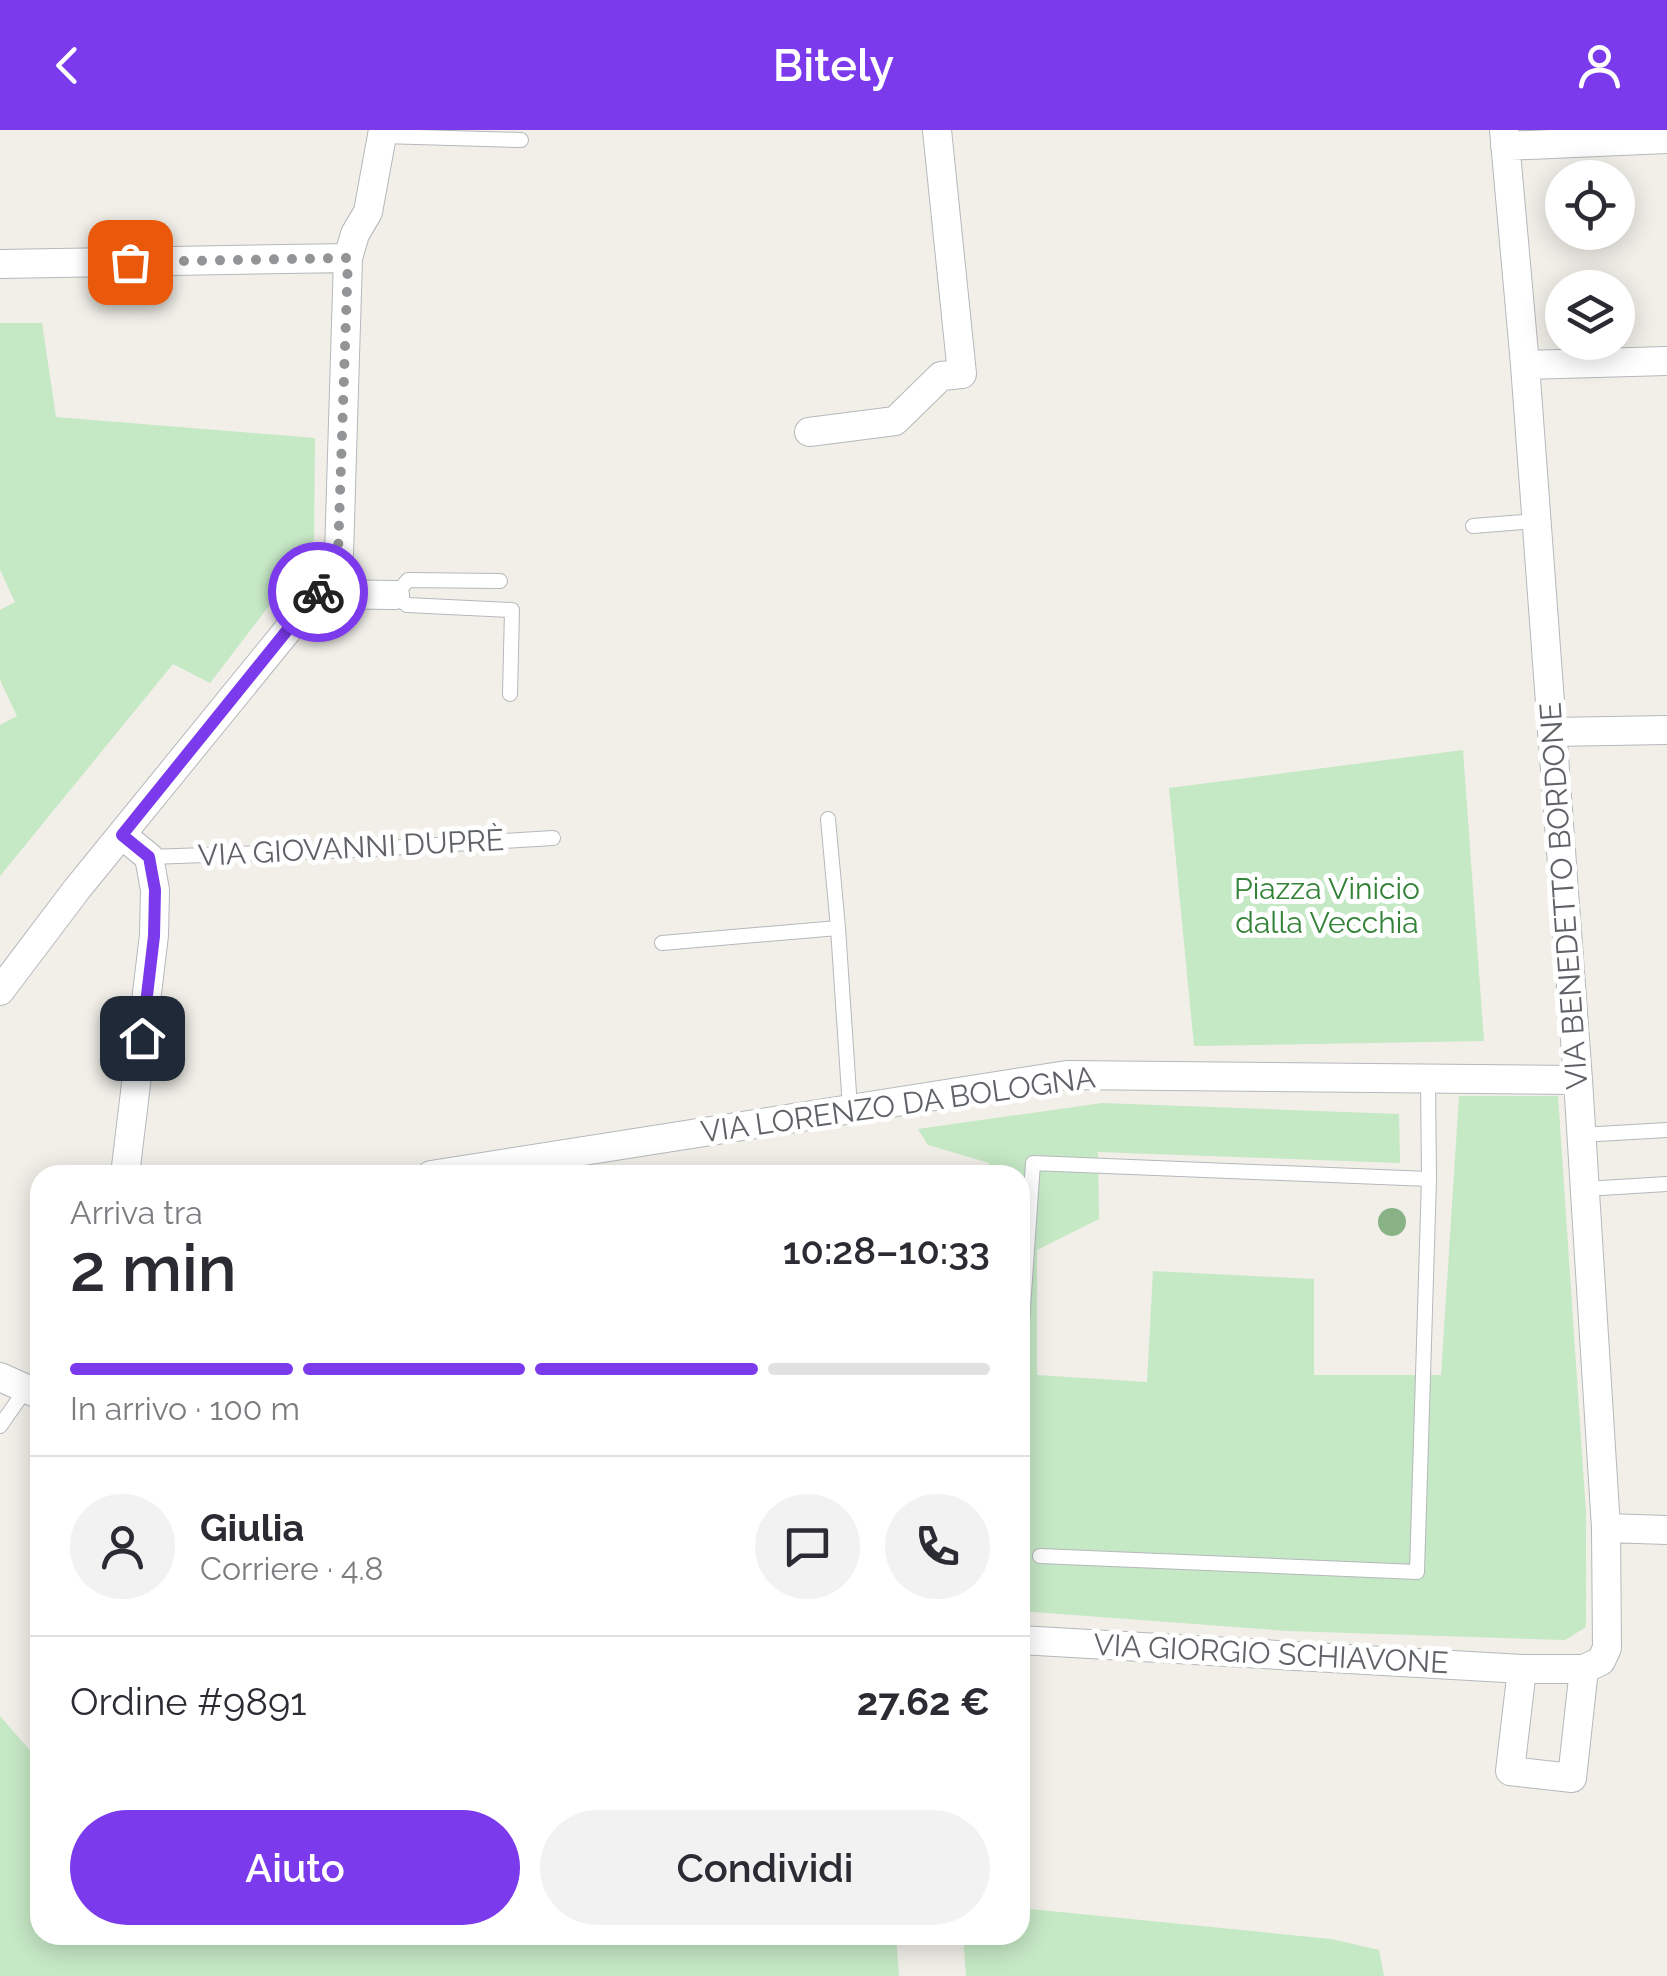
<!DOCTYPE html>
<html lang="it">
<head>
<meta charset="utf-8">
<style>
  body { margin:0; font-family:Raleway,sans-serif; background:#f2f2f3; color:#2b2b33; height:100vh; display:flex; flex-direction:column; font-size:38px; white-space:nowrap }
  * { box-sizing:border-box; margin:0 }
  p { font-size:32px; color:#7c7c81 }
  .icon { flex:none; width:55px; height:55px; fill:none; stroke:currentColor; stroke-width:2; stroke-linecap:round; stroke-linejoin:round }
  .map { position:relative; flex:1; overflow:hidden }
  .details { position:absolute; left:30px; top:1035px; width:1000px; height:780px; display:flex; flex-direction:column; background:#fff; border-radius:30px; box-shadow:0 5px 25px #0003 }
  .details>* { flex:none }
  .tools { position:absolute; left:1545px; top:30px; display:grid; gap:20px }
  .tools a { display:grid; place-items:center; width:90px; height:90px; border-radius:50%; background:#fff; box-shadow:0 5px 25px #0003; font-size:50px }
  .pin { position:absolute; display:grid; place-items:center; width:85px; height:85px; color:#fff; margin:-42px; border-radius:20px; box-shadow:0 5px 15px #0006 }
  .courier { position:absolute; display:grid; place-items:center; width:100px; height:100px; margin:-50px; border:8px solid #7c3aed; border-radius:50%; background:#fff; color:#222; box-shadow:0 2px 12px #0007 }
  .headline em { font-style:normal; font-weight:600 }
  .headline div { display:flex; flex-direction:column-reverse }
  .headline { display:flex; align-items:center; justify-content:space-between; height:170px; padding:0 40px }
  h1 { font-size:65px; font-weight:600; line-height:75px }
  .bar { display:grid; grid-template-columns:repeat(4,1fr); gap:15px 10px; align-content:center; height:120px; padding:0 40px }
  .bar i { height:12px; border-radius:8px; background:#e1e1e2 }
  .bar .selected { background:#7c3aed }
  .bar p { grid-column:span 4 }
  .line { display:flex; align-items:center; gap:25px; padding:0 40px; border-top:2px solid #e1e1e2 }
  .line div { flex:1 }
  .round { display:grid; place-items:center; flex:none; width:105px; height:105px; border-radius:52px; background:#f2f2f3 }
  .primary-button { display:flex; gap:20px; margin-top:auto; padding:20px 40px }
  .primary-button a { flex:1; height:115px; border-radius:60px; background:#7c3aed; color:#fff; font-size:40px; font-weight:600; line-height:115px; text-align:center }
  .primary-button a+a { background:#f2f2f3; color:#2b2b33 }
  header { display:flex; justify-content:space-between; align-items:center; height:130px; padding:0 40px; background:#7c3aed; color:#fff; font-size:45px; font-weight:600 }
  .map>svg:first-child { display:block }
</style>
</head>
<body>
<header><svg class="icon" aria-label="back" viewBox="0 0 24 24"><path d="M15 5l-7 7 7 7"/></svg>Bitely<svg class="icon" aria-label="person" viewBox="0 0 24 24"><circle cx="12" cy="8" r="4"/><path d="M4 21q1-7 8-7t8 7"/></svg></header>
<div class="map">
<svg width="1667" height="1846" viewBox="0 0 1667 1846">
  <rect width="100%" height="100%" fill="#f1efe8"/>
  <path fill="#c5e8c5" d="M 0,193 L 42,193 L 56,287 L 315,308 L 314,409 L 302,433 L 210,553 L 173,534 L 0,746 L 0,595 L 17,586 L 0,550 L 0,480 L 15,472 L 0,440 Z
    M 1463,620 L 1484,911 L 1194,916 L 1169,658 Z
    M 1459,966 L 1558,966 L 1586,1383 L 1586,1497 L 1565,1510 L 1288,1501 L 1020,1481 L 1020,1045 L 988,1045 L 989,1033 L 928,1015 L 918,999 L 1102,973 L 1399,984 L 1400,1033 L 1098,1022 L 1099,1089 L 1037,1120 L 1037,1245 L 1147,1252 L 1153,1141 L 1314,1149 L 1314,1245 L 1441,1245 Z
    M 0,1586 L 40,1632 L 40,1805 L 896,1805 L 899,1846 L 0,1846 Z
    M 1020,1778 L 1331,1809 L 1379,1820 L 1384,1846 L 966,1846 L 963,1805 L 1020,1805 Z"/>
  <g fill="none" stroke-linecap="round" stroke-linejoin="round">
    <defs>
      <path id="service" d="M 382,6 L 521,10
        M 1473,396 L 1536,391
        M 500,451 L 408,450 L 395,465 L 407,475 L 512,480 L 510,564
        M 828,689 L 838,798
        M 149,727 L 355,720 L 553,708
        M 662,813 L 838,798 L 850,978
        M 1581,1005 L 1667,1000
        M 1585,1059 L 1667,1054
        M 1020,1221 L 1033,1033 L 1429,1049
        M 0,1296 L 26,1259
        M 1040,1426 L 1417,1442 L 1429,1049 L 1428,949"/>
      <path id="minor" d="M 1505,16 L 1667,9
        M 0,134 L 348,128
        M 1525,235 L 1667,231
        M 809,302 L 895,291 L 941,246 L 962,244 L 937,0
        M 317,464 L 395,465
        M 1552,602 L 1667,600
        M 122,705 L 149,727 L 155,760 L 154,805 L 125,1045
        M 0,861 L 77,759 L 317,464 L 339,424 L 348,128 L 355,104 L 368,82 L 383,0
        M 431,1045 L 1067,945 L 1578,950
        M 0,1247 L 40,1265
        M 1606,1398 L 1667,1400
        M 1020,1510 L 1522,1539 L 1584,1539 L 1601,1531 L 1607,1518 L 1606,1398 L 1578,950 L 1525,235 L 1504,0
        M 1522,1539 L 1510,1641 L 1572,1648 L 1584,1539"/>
    </defs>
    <use href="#service" stroke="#b5b8bc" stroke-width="16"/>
    <use href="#minor" stroke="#b5b8bc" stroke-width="30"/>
    <use href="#service" stroke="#fff" stroke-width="14"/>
    <use href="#minor" stroke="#fff" stroke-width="28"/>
  </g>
  <circle fill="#89b387" cx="1392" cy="1092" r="14"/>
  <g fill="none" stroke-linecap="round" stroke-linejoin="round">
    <path stroke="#929495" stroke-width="10" stroke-dasharray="0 18" d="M 130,132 L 348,128 L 338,424 L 318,462"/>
    <path stroke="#7c3aed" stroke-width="12" d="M 142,908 L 154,806 L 155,760 L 149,727 L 122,705 L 318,462"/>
  </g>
  <g text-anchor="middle" stroke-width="10" stroke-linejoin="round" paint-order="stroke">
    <g font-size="30" fill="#5f6368" stroke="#fff">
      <text transform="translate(351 718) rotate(-3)" y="10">VIA GIOVANNI DUPRÈ</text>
      <text transform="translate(1564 766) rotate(-94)" y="10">VIA BENEDETTO BORDONE</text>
      <text transform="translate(898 975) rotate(-8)" y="10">VIA LORENZO DA BOLOGNA</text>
      <text transform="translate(1271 1524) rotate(3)" y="10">VIA GIORGIO SCHIAVONE</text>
    </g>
    <g font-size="30" fill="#348238" stroke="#fff">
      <text x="1327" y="769">Piazza Vinicio<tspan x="1327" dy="34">dalla Vecchia</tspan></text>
    </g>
  </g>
</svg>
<div class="tools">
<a><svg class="icon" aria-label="locate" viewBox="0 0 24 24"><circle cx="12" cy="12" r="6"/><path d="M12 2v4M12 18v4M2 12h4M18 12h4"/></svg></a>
<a><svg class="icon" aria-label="layers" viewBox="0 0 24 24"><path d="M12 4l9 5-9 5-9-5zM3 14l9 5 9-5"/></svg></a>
</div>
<div class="pin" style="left:130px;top:132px;background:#ea580c"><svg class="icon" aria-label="bag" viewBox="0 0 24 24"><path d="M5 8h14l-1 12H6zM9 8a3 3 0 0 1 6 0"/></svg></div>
<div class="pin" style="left:142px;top:908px;background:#1f2937"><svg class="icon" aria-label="home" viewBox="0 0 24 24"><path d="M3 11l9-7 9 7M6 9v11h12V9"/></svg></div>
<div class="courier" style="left:318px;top:462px"><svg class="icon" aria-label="bike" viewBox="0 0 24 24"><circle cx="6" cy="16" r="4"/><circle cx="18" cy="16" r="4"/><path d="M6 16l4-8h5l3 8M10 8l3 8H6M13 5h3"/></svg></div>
<section class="details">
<div class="headline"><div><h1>2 min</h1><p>Arriva tra</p></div><em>10:28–10:33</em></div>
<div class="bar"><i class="selected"></i><i class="selected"></i><i class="selected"></i><i></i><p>In arrivo · 100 m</p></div>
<div class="line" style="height:180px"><a class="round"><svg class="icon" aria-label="person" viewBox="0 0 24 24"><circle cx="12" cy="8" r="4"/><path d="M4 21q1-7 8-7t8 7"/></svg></a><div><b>Giulia</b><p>Corriere · 4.8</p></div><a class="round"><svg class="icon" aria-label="chat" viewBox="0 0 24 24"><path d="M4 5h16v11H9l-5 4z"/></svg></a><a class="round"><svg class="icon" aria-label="phone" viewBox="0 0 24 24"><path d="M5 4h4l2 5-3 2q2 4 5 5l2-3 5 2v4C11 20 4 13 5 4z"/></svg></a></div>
<div class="line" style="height:130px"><div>Ordine #9891</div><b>27.62 €</b></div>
<div class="primary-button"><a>Aiuto</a><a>Condividi</a></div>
</section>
</div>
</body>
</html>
